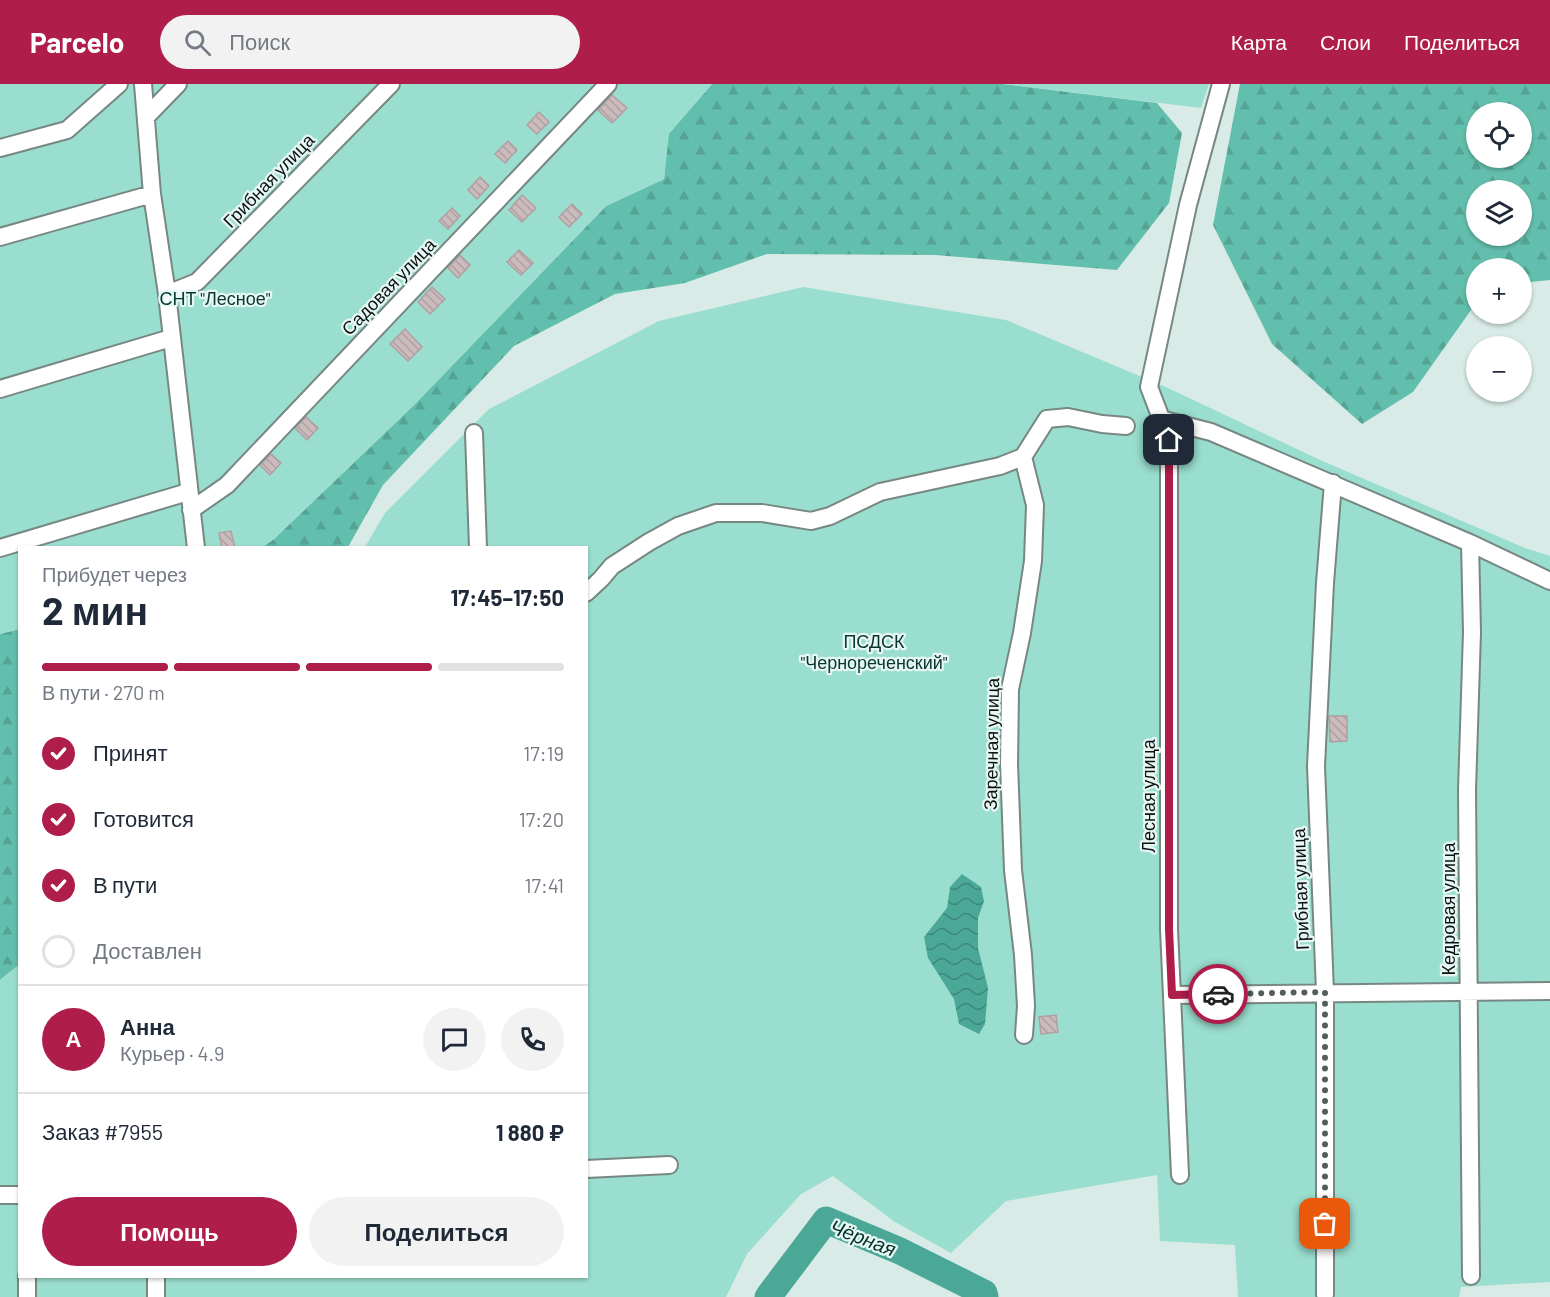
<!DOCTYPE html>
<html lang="ru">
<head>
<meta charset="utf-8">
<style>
  body { margin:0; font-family:Barlow,sans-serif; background:#f2f2f3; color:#1f2937; height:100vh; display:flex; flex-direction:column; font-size:22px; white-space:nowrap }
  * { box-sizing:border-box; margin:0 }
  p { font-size:20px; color:#747a83 }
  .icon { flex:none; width:33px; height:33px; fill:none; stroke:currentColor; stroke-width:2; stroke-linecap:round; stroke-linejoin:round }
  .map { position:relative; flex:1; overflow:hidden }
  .details { position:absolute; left:18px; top:462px; width:570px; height:732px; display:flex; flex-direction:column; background:#fff; border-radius:0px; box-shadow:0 2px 4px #0004 }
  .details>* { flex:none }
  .fabs { position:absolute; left:1466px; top:18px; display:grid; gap:12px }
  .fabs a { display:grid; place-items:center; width:66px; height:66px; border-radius:50%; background:#fff; box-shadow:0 2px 4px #0004; font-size:30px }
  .pin { position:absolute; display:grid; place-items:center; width:51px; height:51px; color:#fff; margin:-26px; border-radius:12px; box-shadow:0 3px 9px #0006 }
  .courier { position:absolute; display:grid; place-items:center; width:60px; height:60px; margin:-30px; border:4px solid #af1d4b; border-radius:50%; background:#fff; color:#222; box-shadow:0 2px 8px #0007 }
  .summary em { font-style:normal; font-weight:700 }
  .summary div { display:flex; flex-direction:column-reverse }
  .summary { display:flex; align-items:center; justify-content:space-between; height:102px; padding:0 24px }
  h1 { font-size:39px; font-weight:700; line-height:45px }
  .bar { display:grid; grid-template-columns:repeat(4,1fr); gap:9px 6px; align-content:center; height:72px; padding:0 24px }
  .bar i { height:8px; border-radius:4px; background:#e0e1e3 }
  .bar .selected { background:#af1d4b }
  .bar p { grid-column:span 4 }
  .line { display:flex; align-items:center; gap:15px; padding:0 24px; border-top:2px solid #e0e1e3 }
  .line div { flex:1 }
  .round { display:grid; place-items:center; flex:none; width:63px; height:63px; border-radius:32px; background:#f2f2f3 }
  ol { padding:0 24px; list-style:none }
  li { display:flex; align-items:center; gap:18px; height:66px }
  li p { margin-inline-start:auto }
  li .icon { padding:6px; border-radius:50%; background:#af1d4b; color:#fff; stroke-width:4 }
  li:last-child { color:#747a83 }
  li i { width:33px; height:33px; border:3px solid #e0e1e3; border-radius:50% }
  .action { display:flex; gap:12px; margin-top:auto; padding:12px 24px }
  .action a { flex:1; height:69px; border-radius:36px; background:#af1d4b; color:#fff; font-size:24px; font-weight:700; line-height:69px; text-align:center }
  .action a+a { background:#f2f2f3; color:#1f2937 }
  header { display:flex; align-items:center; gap:36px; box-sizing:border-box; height:84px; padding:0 30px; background:#af1d4b; color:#fff }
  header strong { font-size:28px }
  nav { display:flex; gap:33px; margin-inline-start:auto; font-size:21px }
  .search { width:420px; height:54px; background:#f2f2f3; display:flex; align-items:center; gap:15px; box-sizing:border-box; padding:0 21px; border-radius:33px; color:#747a83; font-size:22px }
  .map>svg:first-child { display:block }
</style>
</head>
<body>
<header>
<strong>Parcelo</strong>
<div class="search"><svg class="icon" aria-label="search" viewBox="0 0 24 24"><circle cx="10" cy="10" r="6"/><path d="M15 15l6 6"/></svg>Поиск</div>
<nav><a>Карта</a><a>Слои</a><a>Поделиться</a></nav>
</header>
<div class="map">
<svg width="1550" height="1213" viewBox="0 0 1550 1213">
  <defs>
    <pattern id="forest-firs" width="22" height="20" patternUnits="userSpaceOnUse" patternTransform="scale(1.5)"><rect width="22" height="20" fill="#63bfad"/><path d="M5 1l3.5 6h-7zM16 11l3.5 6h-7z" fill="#55a394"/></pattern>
    <pattern id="water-waves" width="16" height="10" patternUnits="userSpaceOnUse" patternTransform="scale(1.5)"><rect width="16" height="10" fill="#4ba897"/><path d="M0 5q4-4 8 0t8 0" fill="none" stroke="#3d877a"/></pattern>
    <pattern id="building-back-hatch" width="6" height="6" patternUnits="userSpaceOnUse" patternTransform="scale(1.5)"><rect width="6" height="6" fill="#ccbbbd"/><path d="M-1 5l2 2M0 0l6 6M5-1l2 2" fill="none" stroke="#aea0a1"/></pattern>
  </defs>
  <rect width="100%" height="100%" fill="#d9ebe7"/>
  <path fill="url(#forest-firs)" fill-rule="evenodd" d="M 712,0 L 1003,0 L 1157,19 L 1182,49 L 1169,119 L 1117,186 L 935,171 L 767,170 L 685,199 L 615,210 L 514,262 L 383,401 L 348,463 L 261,464 L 274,455 L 414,321 L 606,122 L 664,95 L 668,50 Z
    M 1240,0 L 1550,0 L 1550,196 L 1521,199 L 1521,184 L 1476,184 L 1476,219 L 1413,308 L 1362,340 L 1272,260 L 1213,141 ZM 1476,28 L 1521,28 L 1521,74 L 1476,74 ZM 1476,106 L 1521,106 L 1521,152 L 1476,152 Z
    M 19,545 L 19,881 L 0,896 L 0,550 Z"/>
  <path fill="#9adecf" d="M 0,0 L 712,0 L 669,50 L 664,95 L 606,122 L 414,321 L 274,455 L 261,464 L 20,464 L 19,545 L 0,550 Z
    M 1003,0 L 1209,0 L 1201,24 Z
    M 803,203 L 1006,236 L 1166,303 L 1320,376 L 1525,464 L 1550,472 L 1550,1198 L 1461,1203 L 1459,1213 L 1238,1213 L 1235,1161 L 1160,1157 L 1157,1091 L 1006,1117 L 951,1169 L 895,1138 L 833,1092 L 801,1110 L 747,1170 L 726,1213 L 0,1213 L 0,896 L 19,881 L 20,1192 L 586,1192 L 586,464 L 365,463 L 385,429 L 489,325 L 659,237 Z"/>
  <path fill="url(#water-waves)" d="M 962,790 L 981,803 L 984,817 L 978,834 L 978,864 L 988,904 L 985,940 L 979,950 L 959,940 L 954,915 L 928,874 L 924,853 L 947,824 L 950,803 Z"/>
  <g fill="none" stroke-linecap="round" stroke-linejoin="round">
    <path stroke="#4ba897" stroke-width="27" d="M 768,1213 L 826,1136 L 900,1167 L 984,1209 L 985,1213"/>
  </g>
  <path fill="url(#building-back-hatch)" stroke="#b0a0a2" stroke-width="1.5" d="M 612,11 L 627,24 L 612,39 L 598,26 Z
    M 539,28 L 549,38 L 537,50 L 527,41 Z
    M 508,57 L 517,66 L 505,79 L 495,70 Z
    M 480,93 L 489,102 L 477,115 L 468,106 Z
    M 522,111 L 536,124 L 522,138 L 509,126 Z
    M 572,120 L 582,130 L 569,143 L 559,133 Z
    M 452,124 L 460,132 L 448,145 L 439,137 Z
    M 519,166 L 533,179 L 521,191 L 507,178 Z
    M 460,171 L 470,181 L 458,194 L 448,184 Z
    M 432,203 L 445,215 L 430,230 L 418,218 Z
    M 405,245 L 422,263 L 408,277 L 390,260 Z
    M 306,333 L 318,344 L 307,356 L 295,344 Z
    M 271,370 L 281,379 L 270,391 L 260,381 Z
    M 231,447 L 235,464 L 222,464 L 219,449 Z
    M 1329,632 L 1347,632 L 1347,657 L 1330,658 Z
    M 1056,931 L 1058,948 L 1041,950 L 1039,933 Z"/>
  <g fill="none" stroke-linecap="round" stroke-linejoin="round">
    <defs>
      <path id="minor" d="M 143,0 L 152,110 L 167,210 L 196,464
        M 146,33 L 178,0
        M 0,64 L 67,46 L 119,0
        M 0,153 L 152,110
        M 167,210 L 197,198 L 391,0
        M 0,305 L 171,254
        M 1160,335 L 1211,348 L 1470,459 L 1550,497
        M 474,349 L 478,464
        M 1023,373 L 1035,421 L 1033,477 L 1022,549 L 1010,605 L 1009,680 L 1013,786 L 1023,871 L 1026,922 L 1024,951
        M 191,426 L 227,401 L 608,0
        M 1470,459 L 1472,548 L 1467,706 L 1471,1192
        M 0,464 L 188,408
        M 586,509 L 601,495 L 612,482 L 649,458 L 678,442 L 716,429 L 762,429 L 811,437 L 830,432 L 880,408 L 1000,382 L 1023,373 L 1047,335 L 1068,333 L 1102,340 L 1126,342
        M 1172,911 L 1550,907
        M 586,1085 L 669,1081
        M 1180,1091 L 1169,845 L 1169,355 L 1149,303 L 1188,121 L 1221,0
        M 0,1111 L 20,1111
        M 27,1192 L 27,1213
        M 156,1192 L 156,1213
        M 1325,1210 L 1325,908 L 1316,682 L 1325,499 L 1333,399"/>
    </defs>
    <use href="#minor" stroke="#778783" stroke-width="20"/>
    <use href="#minor" stroke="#fff" stroke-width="16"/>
  </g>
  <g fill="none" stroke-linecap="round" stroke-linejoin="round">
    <path stroke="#535d5b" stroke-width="6" stroke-dasharray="0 10.8" d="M 1218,910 L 1325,908 L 1325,1140"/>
    <path stroke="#af1d4b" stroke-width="8" d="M 1169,356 L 1169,845 L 1172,911 L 1218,910"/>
  </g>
  <g text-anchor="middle" stroke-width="4.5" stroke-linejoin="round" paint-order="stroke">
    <g font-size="18" fill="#0b1110" stroke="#e7f8f4">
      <text transform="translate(269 97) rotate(-46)" y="6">Грибная улица</text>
      <text transform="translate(389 203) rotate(-46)" y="6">Садовая улица</text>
      <text transform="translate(992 660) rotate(-89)" y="6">Заречная улица</text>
      <text transform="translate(1149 712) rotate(-90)" y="6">Лесная улица</text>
      <text transform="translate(1301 805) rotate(-92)" y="6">Грибная улица</text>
      <text transform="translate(1449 825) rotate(-90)" y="6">Кедровая улица</text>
    </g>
    <g font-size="18" fill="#09362f" stroke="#e7f8f4">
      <text x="215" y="221">СНТ "Лесное"</text>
      <text x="874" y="564">ПСДСК<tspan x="874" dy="21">"Чернореченский"</tspan></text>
    </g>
    <g font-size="20" font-style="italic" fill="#05332c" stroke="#e7f8f4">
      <text transform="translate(863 1154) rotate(21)" y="7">Чёрная</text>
    </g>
  </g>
</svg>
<div class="fabs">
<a><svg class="icon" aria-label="locate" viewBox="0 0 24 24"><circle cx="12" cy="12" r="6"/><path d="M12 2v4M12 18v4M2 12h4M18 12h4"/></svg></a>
<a><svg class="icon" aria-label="layers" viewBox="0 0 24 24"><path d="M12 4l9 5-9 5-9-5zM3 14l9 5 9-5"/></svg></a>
<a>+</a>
<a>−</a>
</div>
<div class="pin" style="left:1325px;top:1140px;background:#ea580c"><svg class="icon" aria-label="bag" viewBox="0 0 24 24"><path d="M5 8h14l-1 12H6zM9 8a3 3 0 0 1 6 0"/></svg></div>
<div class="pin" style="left:1169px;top:356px;background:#1f2937"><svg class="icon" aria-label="home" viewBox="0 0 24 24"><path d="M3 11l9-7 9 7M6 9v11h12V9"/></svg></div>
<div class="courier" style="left:1218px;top:910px"><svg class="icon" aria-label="car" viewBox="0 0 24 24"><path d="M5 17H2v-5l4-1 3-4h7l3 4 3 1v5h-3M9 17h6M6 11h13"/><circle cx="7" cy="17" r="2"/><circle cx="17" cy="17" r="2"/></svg></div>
<section class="details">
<div class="summary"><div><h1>2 мин</h1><p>Прибудет через</p></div><em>17:45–17:50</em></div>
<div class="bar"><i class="selected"></i><i class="selected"></i><i class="selected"></i><i></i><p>В пути · 270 m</p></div>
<ol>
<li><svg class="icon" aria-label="check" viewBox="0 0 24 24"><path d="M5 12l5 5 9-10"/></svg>Принят<p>17:19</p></li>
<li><svg class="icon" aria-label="check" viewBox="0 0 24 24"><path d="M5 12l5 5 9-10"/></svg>Готовится<p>17:20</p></li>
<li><svg class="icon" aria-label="check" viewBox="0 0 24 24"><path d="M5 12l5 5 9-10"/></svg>В пути<p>17:41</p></li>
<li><i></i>Доставлен</li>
</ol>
<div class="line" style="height:108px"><b class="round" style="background:#af1d4b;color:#fff">А</b><div><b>Анна</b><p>Курьер · 4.9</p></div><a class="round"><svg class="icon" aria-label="chat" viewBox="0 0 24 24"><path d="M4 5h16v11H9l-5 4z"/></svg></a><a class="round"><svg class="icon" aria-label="phone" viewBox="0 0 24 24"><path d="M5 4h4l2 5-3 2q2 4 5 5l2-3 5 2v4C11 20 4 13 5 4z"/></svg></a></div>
<div class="line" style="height:78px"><div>Заказ #7955</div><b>1 880 ₽</b></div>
<div class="action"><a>Помощь</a><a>Поделиться</a></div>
</section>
</div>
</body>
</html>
